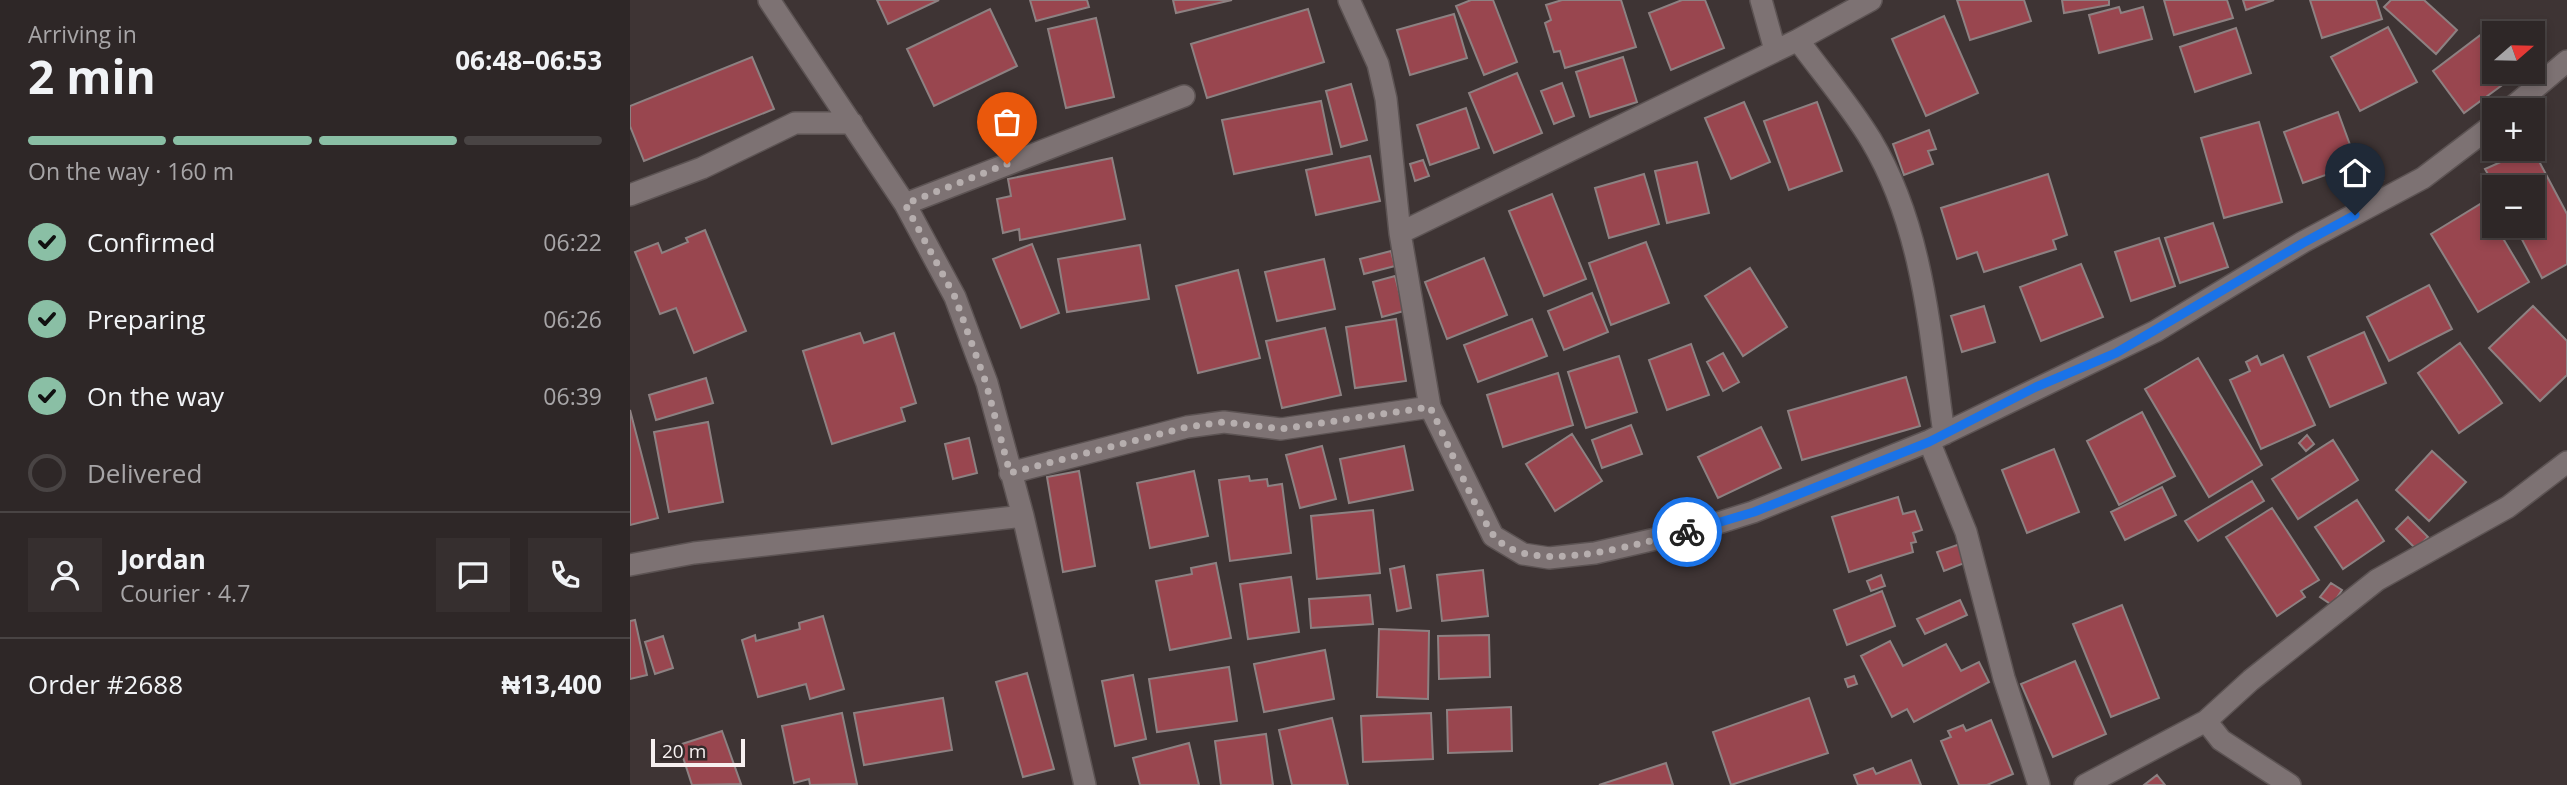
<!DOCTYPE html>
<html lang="en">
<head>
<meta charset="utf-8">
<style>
  body { margin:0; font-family:"Open Sans",sans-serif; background:#362f2f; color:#f1f3f6; height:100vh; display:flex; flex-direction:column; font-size:26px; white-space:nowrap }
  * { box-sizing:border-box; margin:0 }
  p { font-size:23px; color:#a7a5a7 }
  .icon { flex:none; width:38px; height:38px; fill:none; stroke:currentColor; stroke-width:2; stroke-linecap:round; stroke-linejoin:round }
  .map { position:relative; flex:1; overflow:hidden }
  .drawer { display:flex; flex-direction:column; background:#2e2727; width:630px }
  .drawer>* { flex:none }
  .needle { width:46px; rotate:70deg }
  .tools { position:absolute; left:1852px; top:21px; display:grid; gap:14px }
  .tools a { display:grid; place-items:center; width:63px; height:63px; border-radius:0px; background:#2e2727; box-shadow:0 4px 10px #0003,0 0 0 2px #494444; font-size:35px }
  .scale { position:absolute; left:21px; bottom:18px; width:94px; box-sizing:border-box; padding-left:7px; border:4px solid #f7f0f0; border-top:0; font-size:19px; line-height:24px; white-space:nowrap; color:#f7f0f0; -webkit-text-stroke:5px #332a2a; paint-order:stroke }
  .pin { position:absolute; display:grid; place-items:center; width:60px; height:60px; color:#fff; margin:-72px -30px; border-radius:50% 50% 50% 0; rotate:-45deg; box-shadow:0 0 7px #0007 }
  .pin .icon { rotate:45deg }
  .courier { position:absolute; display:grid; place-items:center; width:70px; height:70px; margin:-35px; border:5px solid #1a73e8; border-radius:50%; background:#fff; color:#222; box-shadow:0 2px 9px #0007 }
  .overview em { font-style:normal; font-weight:700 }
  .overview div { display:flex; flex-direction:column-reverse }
  .overview { display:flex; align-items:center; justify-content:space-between; height:119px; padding:0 28px }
  h1 { font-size:46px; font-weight:700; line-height:52px }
  .bar { display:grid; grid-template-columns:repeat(4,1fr); gap:10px 7px; align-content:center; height:84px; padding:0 28px }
  .bar i { height:9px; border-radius:5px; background:#494444 }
  .bar .active { background:#8abfa5 }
  .bar p { grid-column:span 4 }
  .line { display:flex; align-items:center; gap:18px; padding:0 28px; border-top:2px solid #494444 }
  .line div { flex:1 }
  .round { display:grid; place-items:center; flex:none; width:74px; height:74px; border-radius:0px; background:#362f2f }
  ol { padding:0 28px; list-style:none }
  li { display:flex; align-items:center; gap:21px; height:77px }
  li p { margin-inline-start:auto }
  li .icon { padding:7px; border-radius:50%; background:#8abfa5; color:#111; stroke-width:4 }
  li:last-child { color:#a7a5a7 }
  li i { width:38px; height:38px; border:4px solid #494444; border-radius:50% }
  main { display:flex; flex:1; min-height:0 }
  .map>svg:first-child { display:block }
</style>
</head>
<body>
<main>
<section class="drawer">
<div class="overview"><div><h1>2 min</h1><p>Arriving in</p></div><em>06:48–06:53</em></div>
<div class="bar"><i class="active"></i><i class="active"></i><i class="active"></i><i></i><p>On the way · 160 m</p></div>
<ol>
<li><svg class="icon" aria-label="check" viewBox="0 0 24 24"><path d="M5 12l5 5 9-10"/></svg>Confirmed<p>06:22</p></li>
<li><svg class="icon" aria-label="check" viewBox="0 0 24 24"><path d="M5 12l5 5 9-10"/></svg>Preparing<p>06:26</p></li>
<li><svg class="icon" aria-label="check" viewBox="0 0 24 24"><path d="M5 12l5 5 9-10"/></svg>On the way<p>06:39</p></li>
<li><i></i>Delivered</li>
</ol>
<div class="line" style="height:126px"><a class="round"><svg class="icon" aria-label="person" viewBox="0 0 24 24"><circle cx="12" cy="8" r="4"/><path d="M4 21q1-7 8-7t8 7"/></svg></a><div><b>Jordan</b><p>Courier · 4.7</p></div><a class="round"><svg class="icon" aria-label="chat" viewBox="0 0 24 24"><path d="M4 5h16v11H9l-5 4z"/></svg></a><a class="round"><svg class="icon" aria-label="phone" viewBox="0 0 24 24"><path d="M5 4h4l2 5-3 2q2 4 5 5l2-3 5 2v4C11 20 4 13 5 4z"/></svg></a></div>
<div class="line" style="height:91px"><div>Order #2688</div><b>₦13,400</b></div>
</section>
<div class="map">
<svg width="1937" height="785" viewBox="0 0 1937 785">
  <rect width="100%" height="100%" fill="#3e3434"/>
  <path fill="#99464f" stroke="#8d8182" stroke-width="2" d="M 247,0 L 309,0 L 258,24 Z
    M 400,0 L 457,0 L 459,7 L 406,21 Z
    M 543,0 L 602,0 L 546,13 Z
    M 841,0 L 863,0 L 887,62 L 854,75 L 826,6 Z
    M 932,0 L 991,0 L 1006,47 L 935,68 L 930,51 L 924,52 L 915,23 L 921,20 L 916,5 Z
    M 1052,0 L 1075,0 L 1094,48 L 1041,70 L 1019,13 Z
    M 1327,0 L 1394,0 L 1401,21 L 1340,40 Z
    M 1432,0 L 1479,0 L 1479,5 L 1434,13 Z
    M 1534,0 L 1597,0 L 1603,18 L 1544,35 Z
    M 1613,0 L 1644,0 L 1616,10 Z
    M 1680,0 L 1746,0 L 1752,19 L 1692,38 Z
    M 1761,0 L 1794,0 L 1827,30 L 1806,54 L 1754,7 Z
    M 1489,7 L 1491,13 L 1513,7 L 1522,39 L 1469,53 L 1459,15 Z
    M 360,9 L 387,66 L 304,106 L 277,49 Z
    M 678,9 L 694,62 L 577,98 L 561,44 Z
    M 824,14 L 837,58 L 780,75 L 767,30 Z
    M 1314,16 L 1348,93 L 1296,116 L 1262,39 Z
    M 466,18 L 484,97 L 436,108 L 418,29 Z
    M 1865,24 L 1872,33 L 1864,33 L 1864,72 L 1890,72 L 1834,113 L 1803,71 Z
    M 1758,27 L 1787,82 L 1730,111 L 1701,57 Z
    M 1606,28 L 1621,73 L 1565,92 L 1550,47 Z
    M 122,57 L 144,109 L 14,161 L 0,126 L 0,106 Z
    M 993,57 L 1007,102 L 960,117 L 946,72 Z
    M 887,73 L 912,133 L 864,153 L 839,93 Z
    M 932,83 L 944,116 L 924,124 L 911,91 Z
    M 721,84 L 737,140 L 711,147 L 696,91 Z
    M 691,101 L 702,154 L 604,174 L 592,120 Z
    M 1114,102 L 1140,162 L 1101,179 L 1075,118 Z
    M 1187,102 L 1212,171 L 1159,190 L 1134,121 Z
    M 836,108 L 849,148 L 800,165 L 787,125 Z
    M 1708,112 L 1727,164 L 1673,183 L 1654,132 Z
    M 1629,122 L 1652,202 L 1594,218 L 1571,138 Z
    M 1299,130 L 1306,149 L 1298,151 L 1303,164 L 1274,175 L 1263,144 Z
    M 1902,148 L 1937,214 L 1937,264 L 1912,278 L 1885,226 L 1902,226 L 1902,187 L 1865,187 L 1855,169 Z
    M 740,156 L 750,201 L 686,215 L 676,170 Z
    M 482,158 L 495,219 L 390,240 L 389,229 L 373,233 L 367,199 L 381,196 L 378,179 Z
    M 793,160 L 799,176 L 785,181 L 780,164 Z
    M 1067,162 L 1079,213 L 1037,223 L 1025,171 Z
    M 1746,163 L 1753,180 L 1715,195 L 1708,178 Z
    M 1014,174 L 1029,224 L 979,238 L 965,188 Z
    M 1418,174 L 1437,235 L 1423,240 L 1426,249 L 1354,272 L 1347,252 L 1327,259 L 1311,208 Z
    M 922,194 L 956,279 L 914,296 L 879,211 Z
    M 1852,203 L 1899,282 L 1848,312 L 1801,234 Z
    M 1583,223 L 1598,267 L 1550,283 L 1535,238 Z
    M 75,230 L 116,331 L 64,353 L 46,308 L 30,314 L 5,252 L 28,243 L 32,253 L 58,242 L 56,238 Z
    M 1529,238 L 1545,286 L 1501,301 L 1485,252 Z
    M 1016,242 L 1039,303 L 981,325 L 959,263 Z
    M 402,244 L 429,313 L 391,328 L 363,259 Z
    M 510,245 L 519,299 L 437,312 L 428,259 Z
    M 761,251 L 765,266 L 734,274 L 730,259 Z
    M 854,258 L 877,315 L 817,339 L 795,282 Z
    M 694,259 L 705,309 L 647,321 L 635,272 Z
    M 1451,264 L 1473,317 L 1411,341 L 1390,287 Z
    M 1120,268 L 1157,327 L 1113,356 L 1075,296 Z
    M 608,270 L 630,358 L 568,373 L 546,286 Z
    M 765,276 L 774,311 L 752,317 L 743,282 Z
    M 1799,285 L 1822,329 L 1759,361 L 1737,317 Z
    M 962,293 L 978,332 L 934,350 L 918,311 Z
    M 1354,306 L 1365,342 L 1332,352 L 1321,316 Z
    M 1903,306 L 1937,341 L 1937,375 L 1910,401 L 1859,348 Z
    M 766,319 L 776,381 L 725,388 L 716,327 Z
    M 902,319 L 917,356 L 848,382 L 834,345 Z
    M 695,328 L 711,395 L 652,408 L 636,341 Z
    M 1734,332 L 1756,383 L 1700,407 L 1678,357 Z
    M 230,333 L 234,343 L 264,333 L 286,403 L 271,408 L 275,421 L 202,444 L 173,351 Z
    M 1830,343 L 1872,403 L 1829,433 L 1788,373 Z
    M 1061,344 L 1079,395 L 1037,410 L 1019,360 Z
    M 1093,353 L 1109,382 L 1093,391 L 1077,362 Z
    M 1653,355 L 1685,425 L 1631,449 L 1600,380 L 1620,371 L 1616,362 L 1627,356 L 1631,365 Z
    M 989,356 L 1007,412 L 956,428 L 938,372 Z
    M 1568,358 L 1632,465 L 1579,497 L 1515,389 Z
    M 928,373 L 943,425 L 873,447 L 857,395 Z
    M 1276,377 L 1290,426 L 1172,460 L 1158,411 Z
    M 76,378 L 83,403 L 26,420 L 19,395 Z
    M 0,410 L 28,518 L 0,525 Z
    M 1512,412 L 1545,476 L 1489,505 L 1457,441 Z
    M 78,422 L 93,502 L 39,512 L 24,432 Z
    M 1001,425 L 1012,454 L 972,468 L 962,440 Z
    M 1131,427 L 1151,468 L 1088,498 L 1068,457 Z
    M 942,434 L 972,481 L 925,511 L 896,464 Z
    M 1677,435 L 1684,444 L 1676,451 L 1669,443 Z
    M 339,438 L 347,473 L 323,479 L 315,444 Z
    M 1703,440 L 1728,480 L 1668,519 L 1642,479 Z
    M 692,446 L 706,499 L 670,508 L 656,455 Z
    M 774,446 L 783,490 L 719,503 L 710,459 Z
    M 1424,449 L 1449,512 L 1397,533 L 1372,470 Z
    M 1802,451 L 1836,482 L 1799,521 L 1766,490 Z
    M 449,471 L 465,566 L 433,572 L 417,477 Z
    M 564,471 L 578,536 L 520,548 L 507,483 Z
    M 619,476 L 620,481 L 637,479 L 638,486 L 652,484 L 661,553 L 600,561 L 589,480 Z
    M 1622,481 L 1634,501 L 1568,541 L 1555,521 Z
    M 1532,487 L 1546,515 L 1495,540 L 1481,512 Z
    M 1268,497 L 1273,514 L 1285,511 L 1292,530 L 1283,533 L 1286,542 L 1281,543 L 1283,552 L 1219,572 L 1202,517 Z
    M 1727,500 L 1754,541 L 1713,569 L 1685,527 Z
    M 1642,508 L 1689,580 L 1671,591 L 1675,597 L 1647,616 L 1596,537 Z
    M 743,510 L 750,573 L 687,579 L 681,516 Z
    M 1778,517 L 1798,537 L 1786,549 L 1766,529 Z
    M 1330,544 L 1337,562 L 1314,571 L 1307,552 Z
    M 586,563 L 601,638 L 540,650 L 526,581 L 562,574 L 561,568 Z
    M 774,566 L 781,608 L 767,611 L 760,569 Z
    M 853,570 L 858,616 L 812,621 L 807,575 Z
    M 1251,575 L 1255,586 L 1241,591 L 1237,581 Z
    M 661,577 L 669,632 L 618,639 L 610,584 Z
    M 1701,583 L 1712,590 L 1702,605 L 1690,597 Z
    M 1252,591 L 1265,626 L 1217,645 L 1204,610 Z
    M 740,595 L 743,624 L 681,628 L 679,599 Z
    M 1330,600 L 1337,615 L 1295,634 L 1287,619 Z
    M 1492,605 L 1529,698 L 1481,717 L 1443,624 Z
    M 193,616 L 214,689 L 180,699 L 176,684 L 128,697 L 112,640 L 125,635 L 126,641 L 170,629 L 169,623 Z
    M 5,620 L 17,675 L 0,679 L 0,621 Z
    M 749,629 L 799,631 L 798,699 L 747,697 Z
    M 859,635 L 860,677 L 809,679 L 808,636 Z
    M 33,636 L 43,668 L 25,674 L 15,642 Z
    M 1260,641 L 1273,666 L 1316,644 L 1331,671 L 1349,662 L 1359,682 L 1284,722 L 1277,709 L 1262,717 L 1231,656 Z
    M 695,650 L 704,699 L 634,712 L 624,664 Z
    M 1445,661 L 1476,734 L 1423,757 L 1391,684 Z
    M 599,667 L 607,721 L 527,732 L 519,679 Z
    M 397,673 L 424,769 L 393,777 L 366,682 Z
    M 503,675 L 516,739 L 485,746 L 472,681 Z
    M 1224,676 L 1227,684 L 1218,687 L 1215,679 Z
    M 313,698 L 322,750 L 234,765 L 224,713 Z
    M 1179,698 L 1198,753 L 1101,785 L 1083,732 Z
    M 881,707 L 882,751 L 818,753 L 817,710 Z
    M 212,713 L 227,784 L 180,785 L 179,779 L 164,783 L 152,726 Z
    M 801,713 L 803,759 L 733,762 L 731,716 Z
    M 702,718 L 718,785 L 662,785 L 649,730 Z
    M 1361,720 L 1383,774 L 1357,785 L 1329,785 L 1311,741 L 1321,737 L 1318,731 L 1333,725 L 1336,731 Z
    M 92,731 L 111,784 L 62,785 L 49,745 Z
    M 636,734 L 643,785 L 591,785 L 585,741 Z
    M 559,743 L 569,785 L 510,785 L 503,758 Z
    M 1281,760 L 1291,785 L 1228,785 L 1224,775 L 1243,768 L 1246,774 Z
    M 1036,763 L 1043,785 L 969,785 Z
    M 1527,775 L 1535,785 L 1514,785 Z"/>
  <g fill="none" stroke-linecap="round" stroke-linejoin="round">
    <defs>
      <path id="street" d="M 139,0 L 275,204 L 325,297 L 357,383 L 393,516 L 455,785
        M 719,0 L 748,64 L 756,99 L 770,233 L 800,407 L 863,536 L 893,554 L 919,558 L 965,553 L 1069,529 L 1123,512 L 1299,441 L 1526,331 L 1673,242 L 1793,178 L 1864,124
        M 1131,0 L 1145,50
        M 1168,40 C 1192,73 1220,105 1241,140 C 1294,229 1300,334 1314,434
        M 1879,110 L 1937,61
        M 0,195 L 72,168 L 165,123 L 222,123
        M 275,204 L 554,96
        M 770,233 L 1168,40 L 1241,0
        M 1299,441 L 1336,532 L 1374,678 L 1409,785
        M 380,473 L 557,427 L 594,422 L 651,429 L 800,407
        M 0,565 L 64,553 L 393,516
        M 1576,721 L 1621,680 L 1747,580 L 1878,507 L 1937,462
        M 1455,785 L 1576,721 L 1591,740 L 1660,785"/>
    </defs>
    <use href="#street" stroke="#5c5353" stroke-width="24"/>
    <use href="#street" stroke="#7d7273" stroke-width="21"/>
  </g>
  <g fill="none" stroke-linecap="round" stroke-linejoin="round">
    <path stroke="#b6aeae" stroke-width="7" stroke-dasharray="0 12.6" d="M 377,164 L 275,204 L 325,297 L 356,383 L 380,473 L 557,427 L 594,422 L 651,429 L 800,407 C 819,445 840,499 862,533 C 894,581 1012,542 1057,532"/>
    <path stroke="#1a73e8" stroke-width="9" d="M 1057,532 L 1124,512 L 1299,442 L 1406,387 L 1486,353 L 1673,243 L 1725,215"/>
  </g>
</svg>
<div class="tools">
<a><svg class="needle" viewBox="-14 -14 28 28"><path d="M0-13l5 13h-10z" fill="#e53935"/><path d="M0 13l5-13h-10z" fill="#a7a5a7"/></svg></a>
<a>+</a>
<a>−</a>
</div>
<div class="scale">20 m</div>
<div class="pin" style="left:377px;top:164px;background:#ea580c"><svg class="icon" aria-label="bag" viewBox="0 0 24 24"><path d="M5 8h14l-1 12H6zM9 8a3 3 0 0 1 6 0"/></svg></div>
<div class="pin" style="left:1725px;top:215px;background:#1f2937"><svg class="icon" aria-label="home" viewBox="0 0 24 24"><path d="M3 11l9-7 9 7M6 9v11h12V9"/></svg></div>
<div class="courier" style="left:1057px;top:532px"><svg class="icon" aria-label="bike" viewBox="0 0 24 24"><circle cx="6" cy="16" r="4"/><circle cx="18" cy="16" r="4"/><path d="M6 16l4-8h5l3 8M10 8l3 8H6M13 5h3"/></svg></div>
</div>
</main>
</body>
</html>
